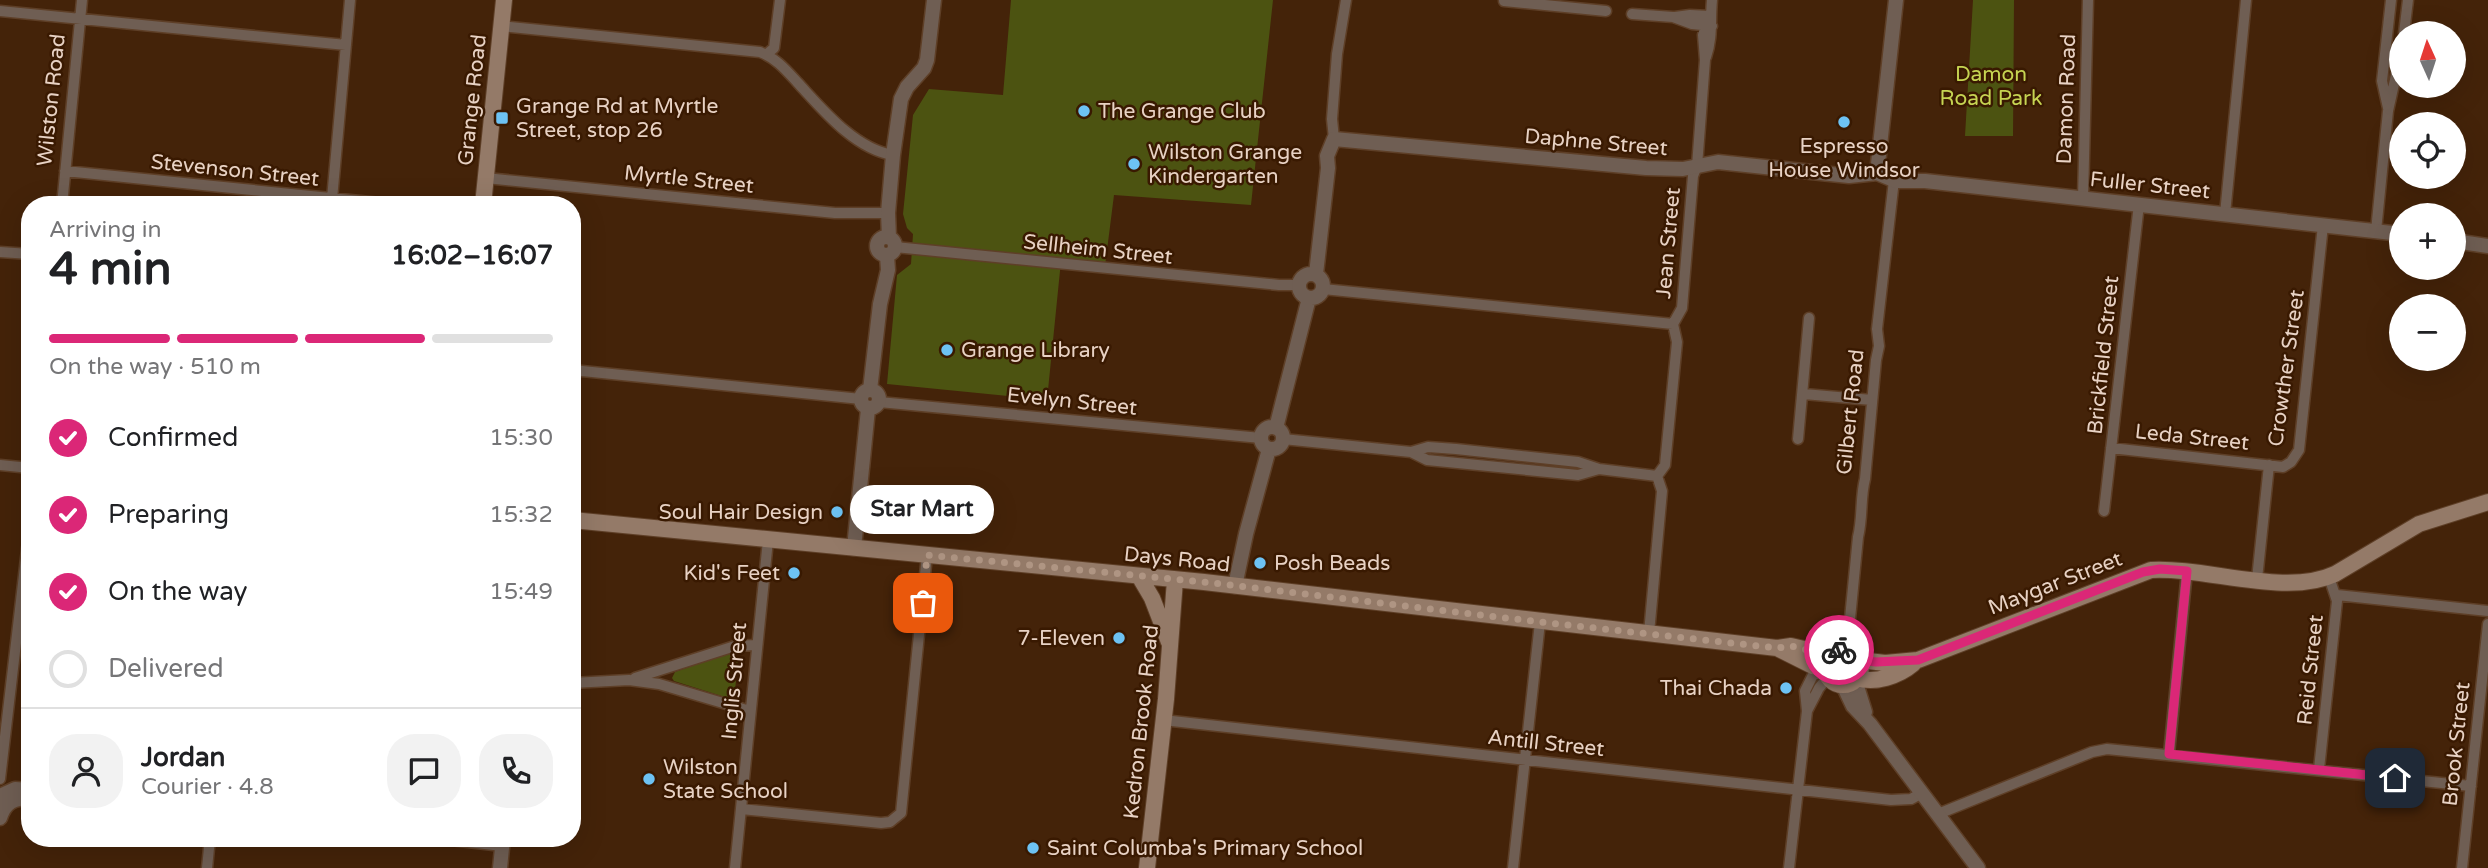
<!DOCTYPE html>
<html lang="en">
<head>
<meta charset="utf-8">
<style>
  body { margin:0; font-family:"Varela Round",sans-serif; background:#f2f2f2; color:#202124; height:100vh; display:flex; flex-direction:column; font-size:26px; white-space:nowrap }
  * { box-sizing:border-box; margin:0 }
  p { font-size:23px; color:#757577 }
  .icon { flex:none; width:38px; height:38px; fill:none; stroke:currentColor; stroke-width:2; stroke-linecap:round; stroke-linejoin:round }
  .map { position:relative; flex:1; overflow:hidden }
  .details { position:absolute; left:21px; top:196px; width:560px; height:651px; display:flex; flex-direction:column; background:#fff; border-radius:28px; box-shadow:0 7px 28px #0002 }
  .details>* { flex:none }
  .needle { width:46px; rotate:357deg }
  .tools { position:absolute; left:2389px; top:21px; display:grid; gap:14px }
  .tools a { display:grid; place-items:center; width:77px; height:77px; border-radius:50%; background:#fff; box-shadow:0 7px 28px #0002; font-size:35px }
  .pin { position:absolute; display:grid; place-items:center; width:60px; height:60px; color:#fff; margin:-30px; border-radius:14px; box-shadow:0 4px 10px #0006 }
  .courier { position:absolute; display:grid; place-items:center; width:70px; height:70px; margin:-35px; border:5px solid #db2777; border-radius:50%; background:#fff; color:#222; box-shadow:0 2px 9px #0007 }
  .bubble { position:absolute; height:49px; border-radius:24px; background:#fff; box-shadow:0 7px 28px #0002; font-size:23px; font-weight:800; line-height:49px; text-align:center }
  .head em { font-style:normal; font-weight:800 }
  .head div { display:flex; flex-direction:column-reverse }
  .head { display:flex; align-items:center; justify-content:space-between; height:119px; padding:0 28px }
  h1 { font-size:46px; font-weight:800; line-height:52px }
  .bar { display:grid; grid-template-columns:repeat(4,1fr); gap:10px 7px; align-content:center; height:84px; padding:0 28px }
  .bar i { height:9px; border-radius:5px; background:#e0e0e0 }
  .bar .current { background:#db2777 }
  .bar p { grid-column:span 4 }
  .line { display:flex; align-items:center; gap:18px; padding:0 28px; border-top:2px solid #e0e0e0 }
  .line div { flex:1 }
  .round { display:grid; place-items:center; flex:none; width:74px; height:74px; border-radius:28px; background:#f2f2f2 }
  ol { padding:0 28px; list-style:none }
  li { display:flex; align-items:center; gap:21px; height:77px }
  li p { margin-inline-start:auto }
  li .icon { padding:7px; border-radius:50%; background:#db2777; color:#fff; stroke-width:4 }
  li:last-child { color:#757577 }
  li i { width:38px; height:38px; border:4px solid #e0e0e0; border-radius:50% }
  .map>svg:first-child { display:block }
</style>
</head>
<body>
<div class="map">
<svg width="2488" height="868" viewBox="0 0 2488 868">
  <rect width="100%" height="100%" fill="#442309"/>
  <path fill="#4c5311" d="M 1011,0 L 1273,0 L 1251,205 L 1114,195 L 1105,266 L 1061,261 L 1047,400 L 887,384 L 897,275 L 911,264 L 913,234 L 907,228 L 903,214 L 913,115 L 929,89 L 1003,95 Z
    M 1973,0 L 2014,0 L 2013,136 L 1965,136 Z
    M 731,652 L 738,661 L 734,700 L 674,681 L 672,678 L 675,672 Z"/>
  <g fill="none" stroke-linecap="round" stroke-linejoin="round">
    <defs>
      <path id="minor" d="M 1504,1 L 1606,11
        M 0,11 L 346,45
        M 1632,14 L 1673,17 L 1692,24 L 1712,26
        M 1675,17 L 1690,15 L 1710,16
        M 501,26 L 760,52 C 776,58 786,70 798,83 C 823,110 855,149 893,155
        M 2404,33 L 2408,0
        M 767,54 L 774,48 L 780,0
        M 1706,57 C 1713,37 1710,20 1712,0
        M 2388,108 L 2382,81 L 2391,0
        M 1334,139 L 1332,119 L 1337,54 L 1346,0
        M 65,171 L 400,205
        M 486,178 L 835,213 L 888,213
        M 2083,198 L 2088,0
        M 332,199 L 350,0
        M 62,205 L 82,0
        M 2225,214 L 2246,0
        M 2376,231 L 2388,111 L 2401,53
        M 895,247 L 1279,285 L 1298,285
        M 0,252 L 30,254
        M 1323,289 L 1673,324
        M 572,370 L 861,399
        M 1804,394 L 1872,400
        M 879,402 L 1261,438
        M 1283,439 L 1411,452 L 1427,460 L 1578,475 L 1599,469
        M 1798,439 L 1809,318
        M 2111,448 L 2283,467 L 2291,462 L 2299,450 L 2323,225
        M 1411,452 L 1428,447 L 1456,449 L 1578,462 L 1599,469 L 1657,476
        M 0,465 L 30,468
        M 2104,511 L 2139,204
        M 2257,579 L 2269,465
        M 2337,595 L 2488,611
        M 1649,633 L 1662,491 L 1657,476 L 1665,465 L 1677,342 L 1673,324 L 1682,308 L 1693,176 L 1697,166 L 1705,60 L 1703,35 L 1710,16
        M 1847,649 L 1858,537 C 1863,517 1860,498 1865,479 L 1876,360 L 1879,346 L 1877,329 L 1894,180
        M 635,678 L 735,646 L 756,645
        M 572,683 L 629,680 L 659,684 L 750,711
        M 1807,711 L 1819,688 L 1828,677
        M 1163,720 L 1891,800 L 1911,799 L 1922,793
        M 2169,754 L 2187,571
        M 2319,769 L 2337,601 L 2329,577
        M 0,779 L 30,524
        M 741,809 L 881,823 L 890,822 L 901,813 L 927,555
        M 1938,814 L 2092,752 L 2107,749 L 2471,786
        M 434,838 L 502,846
        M 207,868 L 210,838
        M 735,868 L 768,540
        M 1513,868 L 1540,622
        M 1789,868 L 1807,711 L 1805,691 L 1813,675 L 1826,672
        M 2462,868 L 2488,624"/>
      <path id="tertiary" d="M 1877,173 L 1896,0
        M877 246a9 9 0 1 1 18 0a9 9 0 1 1-18 0Z
        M 889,237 L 888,213 L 893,155 L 901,99 L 907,87 L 924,68 L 927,60 L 934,0
        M 2454,241 L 2488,246
        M1299 286a12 12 0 1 1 24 0a12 12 0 1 1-24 0Z
        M 1316,274 L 1328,168 L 1327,156 L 1334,139 L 1646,168 L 1683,169 L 1718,162 L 1849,176 L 1877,173 L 1896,181 L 1925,181 L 2401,234
        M861 399a9 9 0 1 1 18 0a9 9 0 1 1-18 0Z
        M 870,390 L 880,304 L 888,270 L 887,256
        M1261 438a11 11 0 1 1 22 0a11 11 0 1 1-22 0Z
        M 1276,428 L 1309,298
        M 854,548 L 868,409
        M 1235,586 L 1246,534 L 1269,449
        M 1855,680 L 1865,712
        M 1843,685 L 1853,706 L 1870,724 L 1978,868
        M 0,796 L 15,789 L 30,790
        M 0,818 C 5,802 14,798 30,798
        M 500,868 L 503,838"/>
      <path id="secondary" d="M 483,205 L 504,0
        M 572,520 L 1204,582 L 1777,648 L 1791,646 L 1830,655
        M 1139,576 L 1152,598 L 1169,642
        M 1779,649 L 1813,666 L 1825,668
        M1825 667a18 18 0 1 1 36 0a18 18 0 1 1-36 0Z
        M 1860,660 L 1885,663 L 1918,660 L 2151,570 C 2207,567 2286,597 2335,574 L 2419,524 L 2488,502
        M 1857,678 C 1875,684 1899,676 1913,664
        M 1147,868 L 1166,699 L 1175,580"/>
    </defs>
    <use href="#minor" stroke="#5e3f27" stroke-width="13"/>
    <use href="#tertiary" stroke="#5e3f27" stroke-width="17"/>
    <use href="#secondary" stroke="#5e3f27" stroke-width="18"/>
    <use href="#minor" stroke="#6f5e53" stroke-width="10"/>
    <use href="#tertiary" stroke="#6f5e53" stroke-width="14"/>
    <use href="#secondary" stroke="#947a68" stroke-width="16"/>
  </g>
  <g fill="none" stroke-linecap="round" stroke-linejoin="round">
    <path stroke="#af9583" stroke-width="7" stroke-dasharray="0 12.6" d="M 923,603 L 927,555 L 1204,582 L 1540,622 L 1777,648 L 1791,646 L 1829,655 L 1839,650"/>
    <path stroke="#db2777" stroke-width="9" d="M 1839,650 L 1847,649 L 1852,651 L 1860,660 L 1876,662 L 1918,660 L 2143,572 L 2160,569 L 2187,571 L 2169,754 L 2395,778"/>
  </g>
  <g fill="#6dc2f3" stroke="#391901" stroke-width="2.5">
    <circle cx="1084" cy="111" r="7"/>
    <rect x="495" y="111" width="14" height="14" rx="3.5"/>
    <circle cx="1844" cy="122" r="7"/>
    <circle cx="1134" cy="164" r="7"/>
    <circle cx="947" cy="350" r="7"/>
    <circle cx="837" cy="512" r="7"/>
    <circle cx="1260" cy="563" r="7"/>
    <circle cx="794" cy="573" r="7"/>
    <circle cx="1119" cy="638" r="7"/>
    <circle cx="1786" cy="688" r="7"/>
    <circle cx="649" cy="779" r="7"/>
    <circle cx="1033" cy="848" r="7"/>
  </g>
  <g text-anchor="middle" stroke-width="5" stroke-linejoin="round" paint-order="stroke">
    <g font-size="21" fill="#c6d452" stroke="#391901">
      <text x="1991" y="81">Damon<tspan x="1991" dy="24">Road Park</tspan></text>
    </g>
    <g font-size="21" fill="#e8d2c4" stroke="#391901">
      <text transform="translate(2066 99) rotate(-88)" y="7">Damon Road</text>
      <text transform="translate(51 100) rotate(-84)" y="7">Wilston Road</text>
      <text transform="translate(472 100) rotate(-84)" y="7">Grange Road</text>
      <text transform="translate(1596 142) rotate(5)" y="7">Daphne Street</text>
      <text transform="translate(235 170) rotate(6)" y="7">Stevenson Street</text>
      <text transform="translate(689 179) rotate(6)" y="7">Myrtle Street</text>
      <text transform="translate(2150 185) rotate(6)" y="7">Fuller Street</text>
      <text transform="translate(1668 243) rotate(-85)" y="7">Jean Street</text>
      <text transform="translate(1098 249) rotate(6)" y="7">Sellheim Street</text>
      <text transform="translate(2103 355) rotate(-84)" y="7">Brickfield Street</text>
      <text transform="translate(2286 368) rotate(-82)" y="7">Crowther Street</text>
      <text transform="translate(1072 401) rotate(6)" y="7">Evelyn Street</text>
      <text transform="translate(1850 412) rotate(-84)" y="7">Gilbert Road</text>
      <text transform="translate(2192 437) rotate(6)" y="7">Leda Street</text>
      <text transform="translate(1177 559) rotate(6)" y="7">Days Road</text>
      <text transform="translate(2055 583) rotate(-21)" y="7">Maygar Street</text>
      <text transform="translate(2310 670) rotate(-84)" y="7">Reid Street</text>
      <text transform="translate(734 681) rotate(-85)" y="7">Inglis Street</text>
      <text transform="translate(1141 722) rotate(-84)" y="7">Kedron Brook Road</text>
      <text transform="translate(1546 743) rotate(6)" y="7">Antill Street</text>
      <text transform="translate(2456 744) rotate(-84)" y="7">Brook Street</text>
    </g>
    <g font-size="21" fill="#e8d2c4" stroke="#391901" text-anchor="start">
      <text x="516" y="113">Grange Rd at Myrtle<tspan x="516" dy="24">Street, stop 26</tspan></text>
      <text x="1098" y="118">The Grange Club</text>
      <text x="1844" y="153" text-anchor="middle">Espresso<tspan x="1844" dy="24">House Windsor</tspan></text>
      <text x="1148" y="159">Wilston Grange<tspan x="1148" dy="24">Kindergarten</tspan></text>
      <text x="961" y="357">Grange Library</text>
      <text x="823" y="519" text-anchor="end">Soul Hair Design</text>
      <text x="1274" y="570">Posh Beads</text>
      <text x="780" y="580" text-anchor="end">Kid's Feet</text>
      <text x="1105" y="645" text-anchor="end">7-Eleven</text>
      <text x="1772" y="695" text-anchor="end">Thai Chada</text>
      <text x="663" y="774">Wilston<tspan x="663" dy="24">State School</tspan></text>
      <text x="1047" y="855">Saint Columba's Primary School</text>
    </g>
  </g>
</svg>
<div class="tools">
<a><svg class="needle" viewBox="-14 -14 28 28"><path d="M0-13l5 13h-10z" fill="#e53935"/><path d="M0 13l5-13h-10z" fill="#757577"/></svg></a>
<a><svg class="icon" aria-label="locate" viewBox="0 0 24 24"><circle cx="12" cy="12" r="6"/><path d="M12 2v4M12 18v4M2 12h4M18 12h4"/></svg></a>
<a>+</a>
<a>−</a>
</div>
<div class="pin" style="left:923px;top:603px;background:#ea580c"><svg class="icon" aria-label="bag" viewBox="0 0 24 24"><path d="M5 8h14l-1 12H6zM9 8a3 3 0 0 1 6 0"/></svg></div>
<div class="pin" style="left:2395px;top:778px;background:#1f2937"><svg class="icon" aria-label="home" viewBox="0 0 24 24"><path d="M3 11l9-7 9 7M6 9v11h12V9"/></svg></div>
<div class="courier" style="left:1839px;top:650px"><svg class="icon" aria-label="bike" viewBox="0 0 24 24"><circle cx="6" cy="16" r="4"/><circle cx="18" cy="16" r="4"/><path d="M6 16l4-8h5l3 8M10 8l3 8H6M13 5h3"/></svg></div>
<div class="bubble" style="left:850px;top:485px;width:144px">Star Mart</div>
<section class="details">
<div class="head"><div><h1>4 min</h1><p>Arriving in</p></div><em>16:02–16:07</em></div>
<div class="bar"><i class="current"></i><i class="current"></i><i class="current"></i><i></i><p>On the way · 510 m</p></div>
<ol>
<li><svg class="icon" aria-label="check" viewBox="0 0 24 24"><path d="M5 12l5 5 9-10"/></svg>Confirmed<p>15:30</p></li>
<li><svg class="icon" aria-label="check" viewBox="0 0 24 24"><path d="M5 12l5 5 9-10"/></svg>Preparing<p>15:32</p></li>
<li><svg class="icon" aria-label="check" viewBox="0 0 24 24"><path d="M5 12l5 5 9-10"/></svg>On the way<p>15:49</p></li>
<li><i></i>Delivered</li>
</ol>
<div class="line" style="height:126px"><a class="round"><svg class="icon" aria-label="person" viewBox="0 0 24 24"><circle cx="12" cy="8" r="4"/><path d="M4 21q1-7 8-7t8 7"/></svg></a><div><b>Jordan</b><p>Courier · 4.8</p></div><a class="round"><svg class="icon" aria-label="chat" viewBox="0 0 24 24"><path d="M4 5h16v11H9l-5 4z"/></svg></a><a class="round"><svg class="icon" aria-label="phone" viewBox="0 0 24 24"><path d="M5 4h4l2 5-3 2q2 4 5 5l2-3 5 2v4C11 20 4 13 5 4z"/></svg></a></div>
</section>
</div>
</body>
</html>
